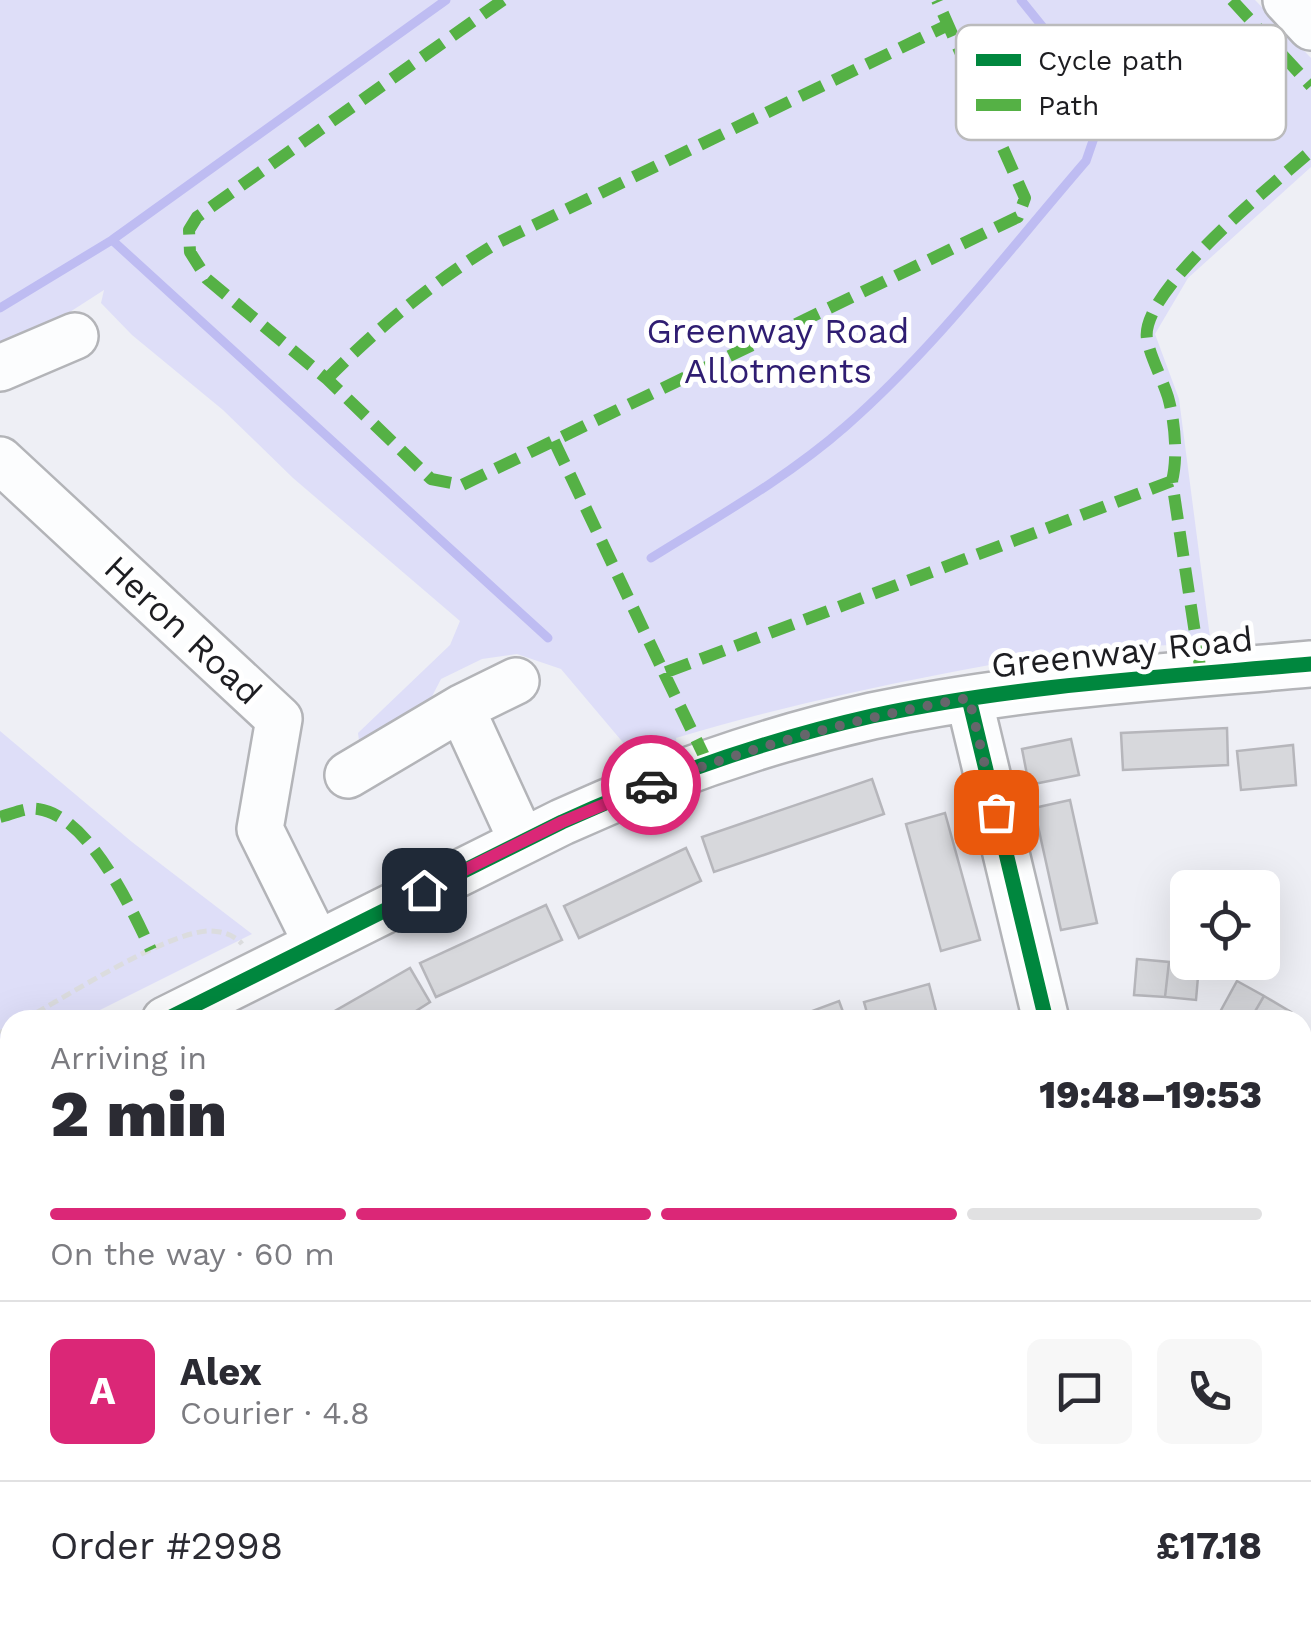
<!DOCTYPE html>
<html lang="en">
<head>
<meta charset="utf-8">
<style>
  body { margin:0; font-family:"Work Sans",sans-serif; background:#f7f7f7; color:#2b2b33; height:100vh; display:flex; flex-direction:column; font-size:38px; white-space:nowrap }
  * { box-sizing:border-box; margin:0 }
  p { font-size:32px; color:#7c7c81 }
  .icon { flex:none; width:55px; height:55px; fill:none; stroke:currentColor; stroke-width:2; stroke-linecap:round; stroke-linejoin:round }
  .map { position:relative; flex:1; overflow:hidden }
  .details { position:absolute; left:0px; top:1010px; width:1312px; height:622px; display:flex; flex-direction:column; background:#fff; border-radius:30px 30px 0 0; box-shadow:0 10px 40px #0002 }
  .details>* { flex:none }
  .controls { position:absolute; left:1170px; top:870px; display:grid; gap:20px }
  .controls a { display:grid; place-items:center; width:110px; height:110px; border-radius:15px; background:#fff; box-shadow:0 10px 40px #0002; font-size:50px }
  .pin { position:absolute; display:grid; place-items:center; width:85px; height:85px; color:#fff; margin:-42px; border-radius:20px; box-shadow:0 5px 15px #0006 }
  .courier { position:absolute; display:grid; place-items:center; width:100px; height:100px; margin:-50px; border:8px solid #db2777; border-radius:50%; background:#fff; color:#222; box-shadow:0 2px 12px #0007 }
  .overview em { font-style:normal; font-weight:800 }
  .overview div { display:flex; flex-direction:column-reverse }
  .overview { display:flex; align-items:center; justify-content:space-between; height:170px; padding:0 50px }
  h1 { font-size:65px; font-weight:800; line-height:75px }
  .bar { display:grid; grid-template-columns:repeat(4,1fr); gap:15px 10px; align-content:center; height:120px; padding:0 50px }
  .bar i { height:12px; border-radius:8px; background:#e1e1e2 }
  .bar .on { background:#db2777 }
  .bar p { grid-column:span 4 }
  .line { display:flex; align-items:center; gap:25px; padding:0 50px; border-top:2px solid #e1e1e2 }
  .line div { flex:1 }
  .round { display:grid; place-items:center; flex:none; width:105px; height:105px; border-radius:15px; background:#f7f7f7 }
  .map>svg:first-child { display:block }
</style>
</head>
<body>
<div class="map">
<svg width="1311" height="1631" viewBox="0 0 1311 1631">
  <rect width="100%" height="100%" fill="#eeeff5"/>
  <path fill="#dedef8" d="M 0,0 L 1255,0 L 1311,58 L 1311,167 L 1188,278 L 1155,334 L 1179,399 L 1211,645 C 1118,643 1028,657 937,675 C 849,692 763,712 676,738 L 678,755 L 664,763 L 631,752 L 561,669 L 517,654 L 482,659 L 441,679 L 425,710 L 360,748 L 358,733 L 450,645 L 460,621 L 293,478 L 223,410 L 132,335 L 101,303 L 104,290 L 0,357 Z
    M 0,731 L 132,842 L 252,934 L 80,1020 L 10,1020 L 10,1057 L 0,1063 Z"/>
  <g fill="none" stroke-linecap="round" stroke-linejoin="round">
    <path stroke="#bebcf2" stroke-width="9" d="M 112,240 L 548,638
      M 0,308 L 112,240 L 446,0
      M 651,558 C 717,517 787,478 846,426 C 935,348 1009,250 1086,161 L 1097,129 L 1084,78 L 1021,0"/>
  </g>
  <path fill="#d7d8dc" stroke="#b6b6bb" stroke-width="2.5" d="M 1227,728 L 1228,765 L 1123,770 L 1121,733 Z
    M 1071,739 L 1079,775 L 1029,785 L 1022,749 Z
    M 1293,745 L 1296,785 L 1241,790 L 1237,751 Z
    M 872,779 L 884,814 L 714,872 L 702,837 Z
    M 1070,800 L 1097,923 L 1061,930 L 1034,808 Z
    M 945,813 L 980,940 L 941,951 L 906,824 Z
    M 686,848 L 701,881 L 579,938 L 564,906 Z
    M 546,905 L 562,940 L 436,997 L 420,963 Z
    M 1137,959 L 1169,962 L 1165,997 L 1134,995 Z
    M 1169,962 L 1199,965 L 1196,1000 L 1165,997 Z
    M 410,968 L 430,1002 L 402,1020 L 319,1020 Z
    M 1237,981 L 1264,996 L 1250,1020 L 1234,1020 L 1220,1012 Z
    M 929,984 L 936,1011 L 903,1020 L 869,1020 L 864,1002 Z
    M 1264,996 L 1291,1012 L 1287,1020 L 1250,1020 Z
    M 839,1001 L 846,1020 L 788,1020 Z
    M 1311,1038 L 1311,1067 L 1302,1060 L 1302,1049 Z
    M 1302,1266 L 1311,1274 L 1311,1285 L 1302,1295 Z
    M 1311,1436 L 1311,1505 L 1302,1514 L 1302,1445 Z
    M 611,1622 L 685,1622 L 686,1624 L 672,1631 L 594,1631 Z
    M 798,1622 L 832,1622 L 836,1631 L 802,1631 Z
    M 1037,1622 L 1067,1622 L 1073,1627 L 1070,1631 L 1030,1631 Z
    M 1230,1622 L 1269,1622 L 1262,1631 L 1240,1631 Z
    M 1269,1622 L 1284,1622 L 1293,1631 L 1262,1631 Z"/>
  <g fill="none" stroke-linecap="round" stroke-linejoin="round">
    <defs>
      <path id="minor" d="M 1286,0 L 1311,27
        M 0,368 L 75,336
        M 0,460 L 279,719 L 260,829 L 317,944
        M 969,699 L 1046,1020
        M 461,708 L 522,841
        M 348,775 L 461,708 L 516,681
        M 165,1020 L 562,822 C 661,777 766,740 872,716 C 1017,685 1164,677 1311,664
        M 0,1108 L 10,1103
        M 1302,1170 L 1311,1160
        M 374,1622 L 378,1631
        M 746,1622 L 750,1631
        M 1143,1622 L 1153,1631
        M 493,1631 L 510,1622"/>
    </defs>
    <use href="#minor" stroke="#b3b4b8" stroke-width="50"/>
    <path stroke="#dbdcde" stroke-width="5" stroke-dasharray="10 5" stroke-linecap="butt" d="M 23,1020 C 68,996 161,935 207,931 C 219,930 235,935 242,944
      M 0,1033 L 10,1027"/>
    <use href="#minor" stroke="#fcfdfe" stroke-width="45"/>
    <path stroke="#55b145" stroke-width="12" stroke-dasharray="25 12" stroke-linecap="butt" d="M 503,0 L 197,217 L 189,230 L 190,252 L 207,279 L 327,379 L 431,479 L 462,485 L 1018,217 L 1025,198 L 937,0
      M 1232,0 L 1311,86
      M 327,379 C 379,327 434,281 497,243 L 948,25
      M 554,441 L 664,673 L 1172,481 L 1201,673
      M 1172,481 C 1178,457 1175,422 1168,397 C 1162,378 1151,359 1147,339 C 1139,291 1275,183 1311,151
      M 664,673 L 708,764
      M 0,817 C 12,814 26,807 38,809 C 89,816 131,908 151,950"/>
    <defs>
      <path id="cycleway" d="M 969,699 L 1046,1020
        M 165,1020 L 562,822 C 661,777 766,740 872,716 C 1017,685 1164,677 1311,664"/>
    </defs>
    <use href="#cycleway" stroke="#fff" stroke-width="21"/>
    <use href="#cycleway" stroke="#00873e" stroke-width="15"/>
  </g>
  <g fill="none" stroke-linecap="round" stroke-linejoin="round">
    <path stroke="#66666b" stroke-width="10" stroke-dasharray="0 18" d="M 651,785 C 755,746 860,717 969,698 L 996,812"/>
    <path stroke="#db2777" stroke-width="12" d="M 424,890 L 562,822 L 651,785"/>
  </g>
  <g text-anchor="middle" stroke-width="10" stroke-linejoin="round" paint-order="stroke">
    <g font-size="35" fill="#2f1d72" stroke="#fff">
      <text x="778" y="343">Greenway Road<tspan x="778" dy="40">Allotments</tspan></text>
    </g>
    <g font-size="35" fill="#1d1d21" stroke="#fff">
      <text transform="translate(183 630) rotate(43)" y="12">Heron Road</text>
      <text transform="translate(1122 652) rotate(-6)" y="12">Greenway Road</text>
    </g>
  </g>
  <rect x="956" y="25" width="330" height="115" rx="15" fill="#fff" stroke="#bbbbbc" stroke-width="2.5"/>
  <rect x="976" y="54" width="45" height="12" fill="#00873e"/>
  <rect x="976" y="99" width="45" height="12" fill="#55b145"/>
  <g font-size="28" fill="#1d1d21">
    <text x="1038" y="70">Cycle path</text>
    <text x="1038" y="115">Path</text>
  </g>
</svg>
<div class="controls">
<a><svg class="icon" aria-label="locate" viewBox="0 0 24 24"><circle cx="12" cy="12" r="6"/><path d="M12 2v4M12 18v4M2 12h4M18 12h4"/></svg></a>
</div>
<div class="pin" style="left:996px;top:812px;background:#ea580c"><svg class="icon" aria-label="bag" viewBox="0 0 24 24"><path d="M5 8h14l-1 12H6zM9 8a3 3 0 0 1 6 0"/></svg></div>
<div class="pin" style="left:424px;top:890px;background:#1f2937"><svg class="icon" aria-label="home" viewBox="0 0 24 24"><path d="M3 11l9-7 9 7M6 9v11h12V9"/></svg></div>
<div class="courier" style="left:651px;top:785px"><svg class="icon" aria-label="car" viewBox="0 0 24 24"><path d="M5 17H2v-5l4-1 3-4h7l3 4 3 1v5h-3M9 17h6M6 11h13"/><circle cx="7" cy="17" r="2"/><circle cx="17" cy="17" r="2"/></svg></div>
<section class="details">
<div class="overview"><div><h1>2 min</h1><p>Arriving in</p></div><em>19:48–19:53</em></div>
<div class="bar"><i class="on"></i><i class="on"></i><i class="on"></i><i></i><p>On the way · 60 m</p></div>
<div class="line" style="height:180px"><b class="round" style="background:#db2777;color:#fff">A</b><div><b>Alex</b><p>Courier · 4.8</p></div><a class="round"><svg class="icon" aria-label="chat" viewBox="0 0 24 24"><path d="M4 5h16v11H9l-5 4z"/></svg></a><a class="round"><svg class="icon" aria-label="phone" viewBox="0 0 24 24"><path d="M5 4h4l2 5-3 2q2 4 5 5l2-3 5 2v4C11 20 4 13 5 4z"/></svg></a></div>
<div class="line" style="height:130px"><div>Order #2998</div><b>£17.18</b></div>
</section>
</div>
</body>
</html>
